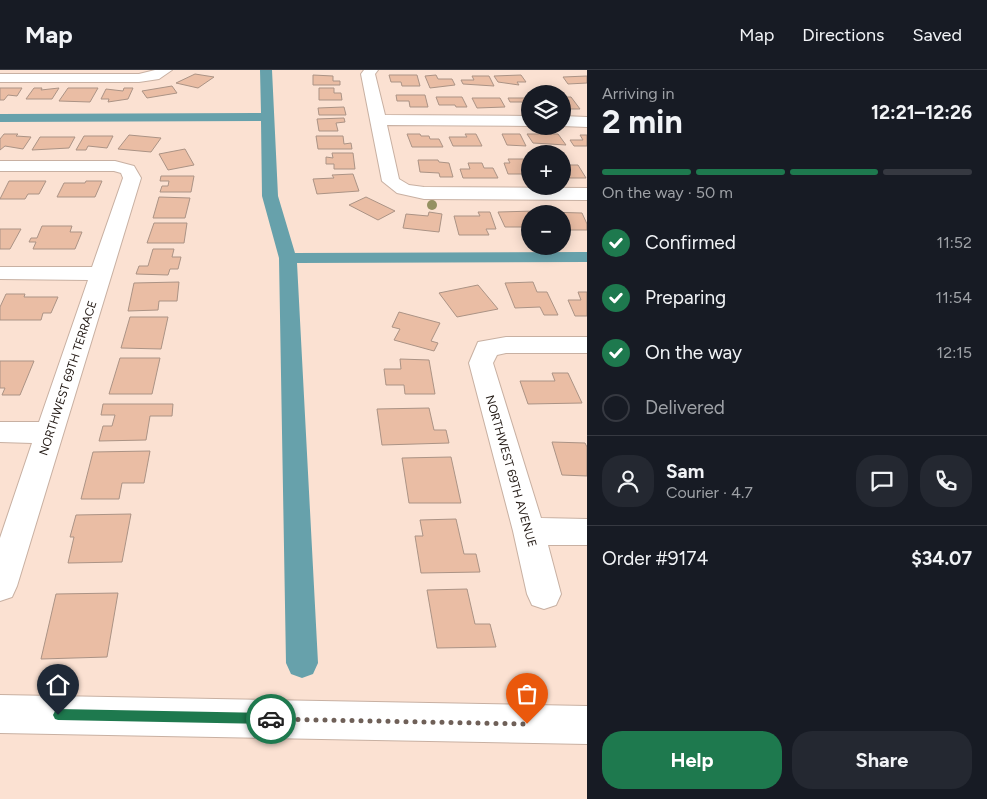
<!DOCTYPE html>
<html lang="en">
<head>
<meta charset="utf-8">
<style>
  body { margin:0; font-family:Figtree,sans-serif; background:#242831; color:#f1f3f6; height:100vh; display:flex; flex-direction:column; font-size:19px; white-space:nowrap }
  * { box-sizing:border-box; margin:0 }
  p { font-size:16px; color:#9ea1a6 }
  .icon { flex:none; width:28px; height:28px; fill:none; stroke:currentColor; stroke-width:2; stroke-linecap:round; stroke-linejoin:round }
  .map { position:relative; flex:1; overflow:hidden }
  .drawer { display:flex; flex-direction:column; background:#171b24; width:400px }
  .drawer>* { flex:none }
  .fabs { position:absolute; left:521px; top:15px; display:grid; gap:10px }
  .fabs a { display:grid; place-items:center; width:50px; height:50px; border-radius:50%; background:#171b24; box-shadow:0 2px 12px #0003; font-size:25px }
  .pin { position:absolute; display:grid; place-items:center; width:42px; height:42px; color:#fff; margin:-51px -21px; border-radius:50% 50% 50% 0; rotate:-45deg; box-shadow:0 0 5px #0007 }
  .pin .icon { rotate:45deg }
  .courier { position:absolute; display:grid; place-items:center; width:50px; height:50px; margin:-25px; border:4px solid #1e794e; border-radius:50%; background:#fff; color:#222; box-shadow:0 1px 6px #0007 }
  .head em { font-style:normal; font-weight:700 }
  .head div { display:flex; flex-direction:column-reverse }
  .head { display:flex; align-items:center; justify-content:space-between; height:85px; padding:0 15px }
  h1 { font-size:32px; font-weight:700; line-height:38px }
  .bar { display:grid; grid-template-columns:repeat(4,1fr); gap:8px 5px; align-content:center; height:60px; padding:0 15px }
  .bar i { height:6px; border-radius:4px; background:#363941 }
  .bar .selected { background:#1e794e }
  .bar p { grid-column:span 4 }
  .line { display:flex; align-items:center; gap:12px; padding:0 15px; border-top:1px solid #363941 }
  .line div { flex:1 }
  .round { display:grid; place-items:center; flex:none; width:52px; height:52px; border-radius:20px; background:#242831 }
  ol { padding:0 15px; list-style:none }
  li { display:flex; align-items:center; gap:15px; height:55px }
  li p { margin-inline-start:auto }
  li .icon { padding:5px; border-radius:50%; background:#1e794e; color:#fff; stroke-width:4 }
  li:last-child { color:#9ea1a6 }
  li i { width:28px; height:28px; border:2px solid #363941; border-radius:50% }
  .primary-button { display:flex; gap:10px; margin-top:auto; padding:10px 15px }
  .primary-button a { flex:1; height:58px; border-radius:20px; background:#1e794e; color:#fff; font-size:20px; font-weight:700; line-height:58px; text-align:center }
  .primary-button a+a { background:#242831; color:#f1f3f6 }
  header { display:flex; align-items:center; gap:30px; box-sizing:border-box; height:70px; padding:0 25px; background:#171b24; border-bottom:1px solid #363941 }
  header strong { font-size:24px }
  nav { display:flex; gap:28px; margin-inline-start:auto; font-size:18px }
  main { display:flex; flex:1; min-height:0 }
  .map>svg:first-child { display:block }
</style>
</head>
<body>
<header>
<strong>Map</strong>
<nav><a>Map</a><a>Directions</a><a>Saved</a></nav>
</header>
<main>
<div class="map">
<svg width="587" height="729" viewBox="0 0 587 729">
  <rect width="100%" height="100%" fill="#fbe1d2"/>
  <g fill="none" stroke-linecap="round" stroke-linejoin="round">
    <path fill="#67a1ab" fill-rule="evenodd" d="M 260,0 L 272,0 L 278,126 L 295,183 L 587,182 L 587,192 L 297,193 L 318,593 L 313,604 L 302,608 L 291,604 L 286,593 L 279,188 L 262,126 L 261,51 L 0,52 L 0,44 L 261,43 Z"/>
  </g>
  <path fill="#eabda4" stroke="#ab9385" d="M 195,4 L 214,7 L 198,18 L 176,13 Z
    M 313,5 L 333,6 L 333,11 L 340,11 L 340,15 L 313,15 Z
    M 389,5 L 417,5 L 420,16 L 402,16 L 401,12 L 391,12 Z
    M 436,5 L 438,9 L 452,9 L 455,15 L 430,18 L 425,6 Z
    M 521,5 L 526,12 L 517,12 L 519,15 L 498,12 L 494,6 Z
    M 472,6 L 489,6 L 494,16 L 463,14 L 461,10 L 474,10 Z
    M 587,6 L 587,13 L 568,14 L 563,7 Z
    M 172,16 L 177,23 L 147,28 L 142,21 Z
    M 0,18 L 22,18 L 17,26 L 8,25 L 4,30 L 0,30 Z
    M 34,18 L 42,18 L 41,20 L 59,18 L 52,29 L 26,29 Z
    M 68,18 L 98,18 L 90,32 L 59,31 Z
    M 124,18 L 133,18 L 128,29 L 108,32 L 109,29 L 101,29 L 106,19 L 123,21 Z
    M 319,18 L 334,18 L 334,23 L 341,23 L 342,30 L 319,30 Z
    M 396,25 L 425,25 L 428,37 L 410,37 L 409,31 L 397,31 Z
    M 436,27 L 462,27 L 467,37 L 456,37 L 455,35 L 439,35 Z
    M 562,27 L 571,27 L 580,39 L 562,39 Z
    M 472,28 L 500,28 L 505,37 L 477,38 Z
    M 508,28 L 530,28 L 530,38 L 525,37 L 522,32 L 510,32 Z
    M 344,37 L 346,45 L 319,45 L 318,38 Z
    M 344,48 L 345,52 L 336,53 L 338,61 L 319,61 L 317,49 Z
    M 4,64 L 18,64 L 16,66 L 31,67 L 23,79 L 5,76 L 0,80 L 0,69 Z
    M 407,64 L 420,64 L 421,66 L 429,66 L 430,69 L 439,69 L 443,77 L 412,77 Z
    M 465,64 L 476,64 L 482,76 L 453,76 L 449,67 L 467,67 Z
    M 502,64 L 520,64 L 526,76 L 507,75 Z
    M 527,64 L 558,64 L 566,75 L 533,73 Z
    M 129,65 L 161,68 L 151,82 L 118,79 Z
    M 580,65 L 587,65 L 587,76 L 574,76 L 570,70 L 583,70 Z
    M 84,66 L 113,66 L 107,78 L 88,76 L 86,80 L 76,80 Z
    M 316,66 L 343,66 L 344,74 L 351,73 L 352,79 L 318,79 Z
    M 40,67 L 75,67 L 69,78 L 32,80 Z
    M 185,79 L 194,95 L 168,100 L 159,84 Z
    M 332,83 L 353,83 L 355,99 L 334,99 L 334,94 L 326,94 L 326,87 L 333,88 Z
    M 508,89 L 530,89 L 530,104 L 508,104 L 504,93 L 510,93 Z
    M 418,90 L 438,90 L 439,92 L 449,93 L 453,107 L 440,107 L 439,103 L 420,102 Z
    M 562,91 L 568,91 L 569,95 L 578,95 L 586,108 L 570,108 L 568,105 L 562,105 Z
    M 468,93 L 482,93 L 484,98 L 493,98 L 498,108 L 463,108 L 460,99 L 470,99 Z
    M 353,104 L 359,121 L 317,124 L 313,109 L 334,108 L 332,105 Z
    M 161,106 L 194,106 L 191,122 L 160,122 L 162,116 L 168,116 L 169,111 L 160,111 Z
    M 9,111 L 46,111 L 39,124 L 28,124 L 25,129 L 0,129 Z
    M 86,111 L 102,111 L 95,127 L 57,127 L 64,113 L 85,113 Z
    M 159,127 L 190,128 L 185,148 L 153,148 Z
    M 366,127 L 395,141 L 378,150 L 349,135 Z
    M 536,141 L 537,144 L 530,144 L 530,157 L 505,157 L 498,142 Z
    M 429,142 L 442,144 L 439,162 L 403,158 L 406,144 L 428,146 Z
    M 478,142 L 490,142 L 496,159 L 486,159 L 489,165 L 459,165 L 454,146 L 480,146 Z
    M 547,142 L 582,143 L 587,154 L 587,160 L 562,160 L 562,144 L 548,144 Z
    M 154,153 L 187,153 L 184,173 L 147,173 Z
    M 42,156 L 72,156 L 70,162 L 82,162 L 75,179 L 33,179 L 36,172 L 29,172 L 31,168 L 37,168 Z
    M 0,159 L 21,159 L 10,179 L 0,179 Z
    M 153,179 L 174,179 L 172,187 L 181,187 L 178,199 L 170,199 L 168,205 L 136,204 L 139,196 L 148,196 Z
    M 179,212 L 177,231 L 159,231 L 158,240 L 128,241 L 134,213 Z
    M 533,212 L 537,222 L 547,222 L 558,245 L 544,245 L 540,237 L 515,238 L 505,213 Z
    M 478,215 L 498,239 L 457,247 L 439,223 Z
    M 578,222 L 587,222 L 587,246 L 575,246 L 568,230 L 581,230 Z
    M 6,224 L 25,224 L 24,227 L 58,227 L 51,243 L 43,243 L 41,250 L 0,250 L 0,237 Z
    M 399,242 L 440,253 L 431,271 L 438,273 L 434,281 L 394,270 L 400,259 L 392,257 Z
    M 130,247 L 168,247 L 161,279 L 121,278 Z
    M 120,288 L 160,288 L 152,324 L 109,324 Z
    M 400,289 L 429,290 L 435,324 L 405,324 L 404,315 L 386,315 L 384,299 L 401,299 Z
    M 0,291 L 34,291 L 20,325 L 2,325 L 5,318 L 0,318 Z
    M 552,303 L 568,303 L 582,333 L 528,334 L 520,311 L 555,311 Z
    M 103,334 L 173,334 L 172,346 L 150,346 L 146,370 L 99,371 L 103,356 L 112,356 L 115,345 L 101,345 Z
    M 429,338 L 434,360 L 446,360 L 449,373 L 382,375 L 377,339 Z
    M 552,372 L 585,373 L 587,377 L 587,406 L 562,405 Z
    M 150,381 L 144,413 L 122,413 L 119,429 L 81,429 L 93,382 Z
    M 451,387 L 461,433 L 409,433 L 402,388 Z
    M 131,444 L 122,492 L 68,493 L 74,467 L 70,467 L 76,445 Z
    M 456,449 L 464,484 L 476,484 L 480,502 L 421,503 L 415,466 L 423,466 L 420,450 Z
    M 467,519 L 475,554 L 490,554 L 496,577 L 437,578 L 427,520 Z
    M 118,523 L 107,587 L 41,589 L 56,524 Z"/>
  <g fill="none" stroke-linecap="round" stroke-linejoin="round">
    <defs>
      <path id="minor" d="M 155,0 L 172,0 L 159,9 L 139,12 L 0,12 L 0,4 L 139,4 Z
        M 364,0 L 378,0 L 375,4 L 385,45 L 530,46 L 530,56 L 387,55 L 399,109 L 409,115 L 424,117 L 587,118 L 587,130 L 424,129 L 397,123 L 382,111 L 361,4 Z
        M 562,46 L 587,47 L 587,57 L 562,56 Z
        M 0,91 L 115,91 L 134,96 L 141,108 L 17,516 L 12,527 L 0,531 L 0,468 L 32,373 L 0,372 L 0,352 L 39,352 L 88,210 L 0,209 L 0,197 L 92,197 L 123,108 L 121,103 L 114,101 L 0,101 Z
        M 506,267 L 587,267 L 587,283 L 506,283 L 497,285 L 493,293 L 541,448 L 587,449 L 587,475 L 548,475 L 561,524 L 556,535 L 544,539 L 532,535 L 527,524 L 513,461 L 469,293 L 478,272 Z"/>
      <path id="major" d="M 0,625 L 587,636 L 587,674 L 0,663 Z"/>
    </defs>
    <use href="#minor" stroke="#c8b0a2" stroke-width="2"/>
    <use href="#major" stroke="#c8b0a2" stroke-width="2"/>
    <use href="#minor" fill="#fff" fill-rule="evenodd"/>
    <use href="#major" fill="#fff" fill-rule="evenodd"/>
  </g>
  <circle fill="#959162" cx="432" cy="135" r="5"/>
  <path fill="#1e794e" d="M 58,639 L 271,643 L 275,645 L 277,649 L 275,653 L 271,654 L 58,650 L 55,649 L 53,645 L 55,641 Z"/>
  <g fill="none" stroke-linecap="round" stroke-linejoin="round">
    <path stroke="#6f6058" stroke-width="5" stroke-dasharray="0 9" d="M 271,649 L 527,654"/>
  </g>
  <g text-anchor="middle" stroke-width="4.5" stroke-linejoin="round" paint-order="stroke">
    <g font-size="12" fill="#241b16" stroke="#fff">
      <text transform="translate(68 308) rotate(-72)" y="4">NORTHWEST 69TH TERRACE</text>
      <text transform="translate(511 401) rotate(74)" y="4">NORTHWEST 69TH AVENUE</text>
    </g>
  </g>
</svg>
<div class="fabs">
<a><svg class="icon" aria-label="layers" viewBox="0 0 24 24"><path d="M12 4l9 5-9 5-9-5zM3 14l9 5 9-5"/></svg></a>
<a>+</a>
<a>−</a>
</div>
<div class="pin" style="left:527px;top:654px;background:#ea580c"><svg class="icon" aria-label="bag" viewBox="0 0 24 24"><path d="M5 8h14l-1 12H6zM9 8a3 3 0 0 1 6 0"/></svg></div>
<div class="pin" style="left:58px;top:645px;background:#1f2937"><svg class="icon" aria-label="home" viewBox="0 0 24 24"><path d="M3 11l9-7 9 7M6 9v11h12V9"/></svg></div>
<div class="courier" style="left:271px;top:649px"><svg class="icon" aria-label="car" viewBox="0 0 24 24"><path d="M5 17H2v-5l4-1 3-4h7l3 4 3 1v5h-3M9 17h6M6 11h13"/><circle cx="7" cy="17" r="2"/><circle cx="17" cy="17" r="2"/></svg></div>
</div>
<section class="drawer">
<div class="head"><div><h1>2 min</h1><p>Arriving in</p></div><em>12:21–12:26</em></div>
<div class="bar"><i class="selected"></i><i class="selected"></i><i class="selected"></i><i></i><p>On the way · 50 m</p></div>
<ol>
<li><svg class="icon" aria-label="check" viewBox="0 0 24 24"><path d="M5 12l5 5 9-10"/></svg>Confirmed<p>11:52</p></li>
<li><svg class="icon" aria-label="check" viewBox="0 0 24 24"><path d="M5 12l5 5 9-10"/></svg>Preparing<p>11:54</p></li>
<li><svg class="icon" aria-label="check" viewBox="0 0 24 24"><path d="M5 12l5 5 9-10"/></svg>On the way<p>12:15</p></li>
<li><i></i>Delivered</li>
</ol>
<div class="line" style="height:90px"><a class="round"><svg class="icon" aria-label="person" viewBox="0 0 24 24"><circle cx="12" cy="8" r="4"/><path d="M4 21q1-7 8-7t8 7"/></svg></a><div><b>Sam</b><p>Courier · 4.7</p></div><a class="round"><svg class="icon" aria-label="chat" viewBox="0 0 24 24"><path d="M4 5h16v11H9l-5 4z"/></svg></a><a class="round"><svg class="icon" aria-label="phone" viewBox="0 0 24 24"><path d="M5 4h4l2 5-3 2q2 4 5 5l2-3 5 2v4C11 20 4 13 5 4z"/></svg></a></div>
<div class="line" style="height:65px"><div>Order #9174</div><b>$34.07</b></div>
<div class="primary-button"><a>Help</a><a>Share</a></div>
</section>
</main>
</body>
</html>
